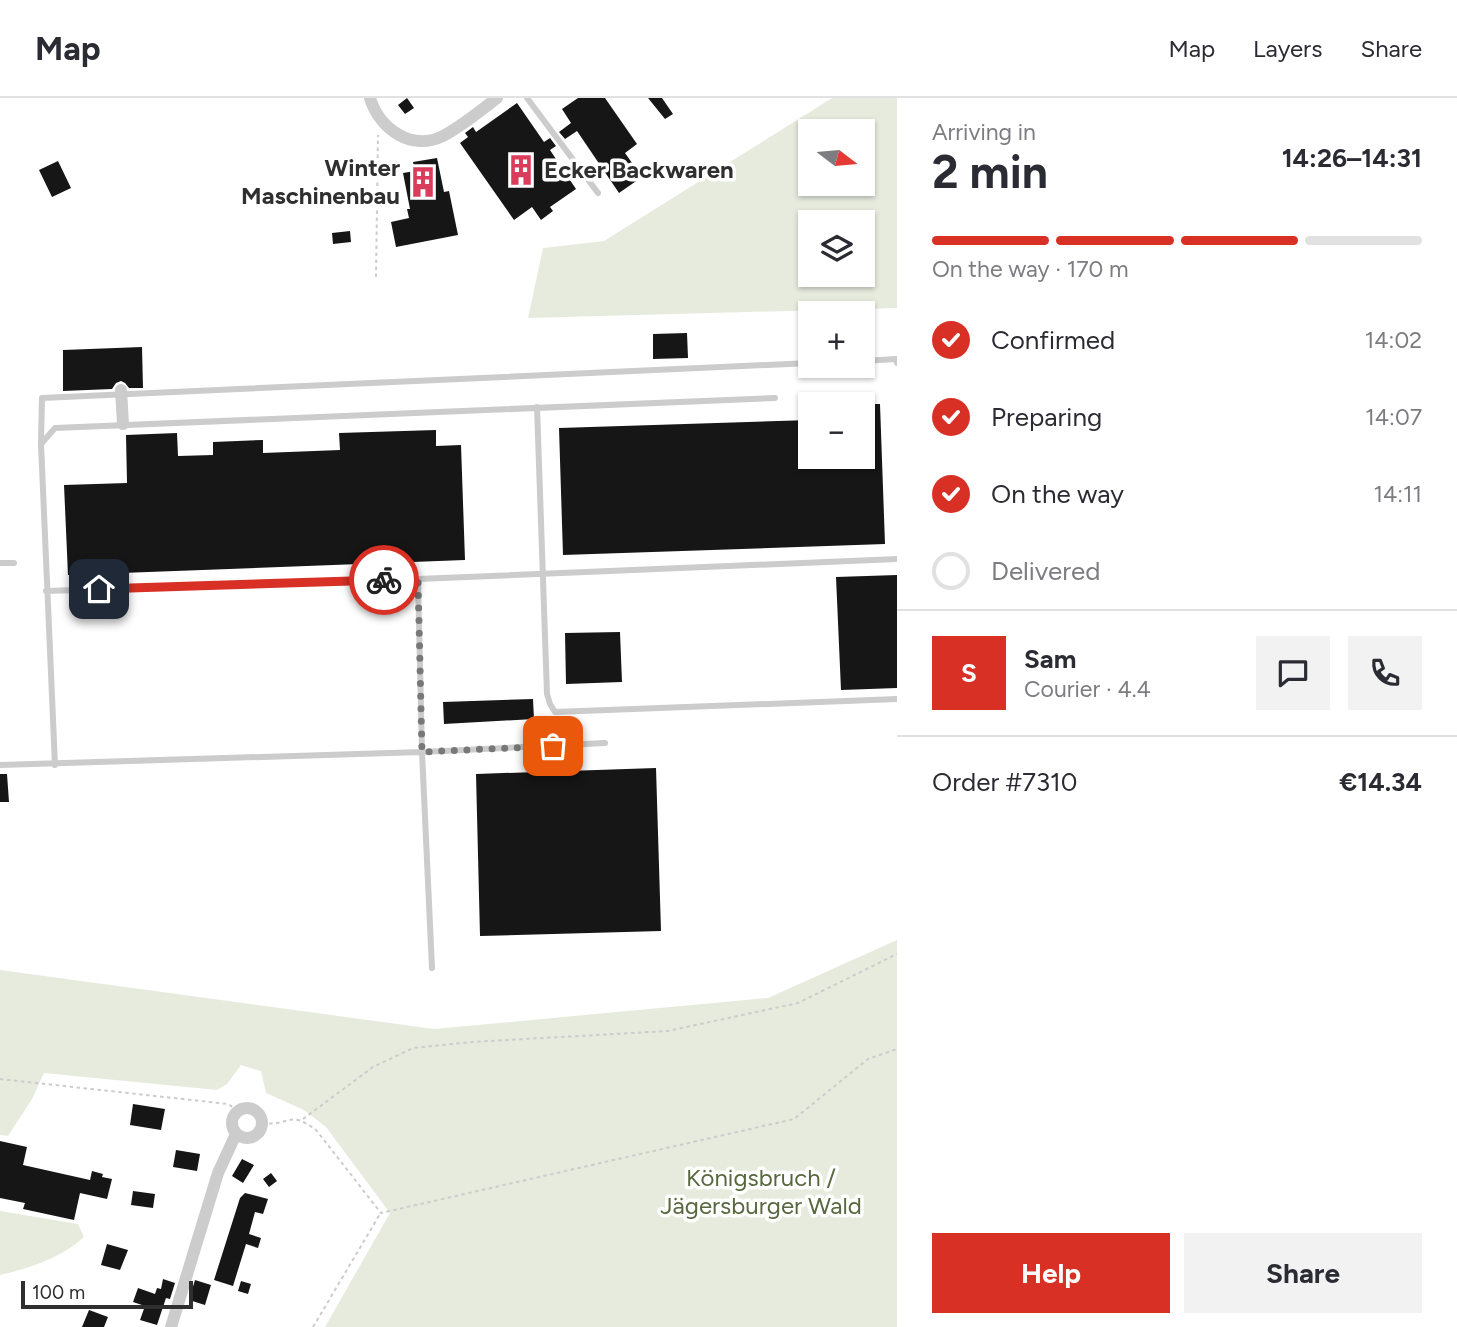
<!DOCTYPE html>
<html lang="en">
<head>
<meta charset="utf-8">
<style>
  body { margin:0; font-family:Figtree,sans-serif; background:#f2f2f3; color:#2b2b33; height:100vh; display:flex; flex-direction:column; font-size:26px; white-space:nowrap }
  * { box-sizing:border-box; margin:0 }
  p { font-size:23px; color:#7c7c81 }
  .icon { flex:none; width:38px; height:38px; fill:none; stroke:currentColor; stroke-width:2; stroke-linecap:round; stroke-linejoin:round }
  .map { position:relative; flex:1; overflow:hidden }
  .sheet { display:flex; flex-direction:column; background:#fff; width:560px }
  .sheet>* { flex:none }
  .needle { width:46px; rotate:106deg }
  .buttons { position:absolute; left:798px; top:21px; display:grid; gap:14px }
  .buttons a { display:grid; place-items:center; width:77px; height:77px; border-radius:0px; background:#fff; box-shadow:0 2px 5px #0004; font-size:35px }
  .scale { position:absolute; left:21px; bottom:18px; width:172px; box-sizing:border-box; padding-left:7px; border:4px solid #2f2f2f; border-top:0; font-size:19px; line-height:24px; white-space:nowrap; color:#2f2f2f; -webkit-text-stroke:5px #fff; paint-order:stroke }
  .pin { position:absolute; display:grid; place-items:center; width:60px; height:60px; color:#fff; margin:-30px; border-radius:14px; box-shadow:0 4px 10px #0006 }
  .courier { position:absolute; display:grid; place-items:center; width:70px; height:70px; margin:-35px; border:5px solid #d93025; border-radius:50%; background:#fff; color:#222; box-shadow:0 2px 9px #0007 }
  .overview em { font-style:normal; font-weight:700 }
  .overview div { display:flex; flex-direction:column-reverse }
  .overview { display:flex; align-items:center; justify-content:space-between; height:119px; padding:0 35px }
  h1 { font-size:46px; font-weight:700; line-height:52px }
  .bar { display:grid; grid-template-columns:repeat(4,1fr); gap:10px 7px; align-content:center; height:84px; padding:0 35px }
  .bar i { height:9px; border-radius:5px; background:#e1e1e2 }
  .bar .selected { background:#d93025 }
  .bar p { grid-column:span 4 }
  .line { display:flex; align-items:center; gap:18px; padding:0 35px; border-top:2px solid #e1e1e2 }
  .line div { flex:1 }
  .round { display:grid; place-items:center; flex:none; width:74px; height:74px; border-radius:0px; background:#f2f2f3 }
  ol { padding:0 35px; list-style:none }
  li { display:flex; align-items:center; gap:21px; height:77px }
  li p { margin-inline-start:auto }
  li .icon { padding:7px; border-radius:50%; background:#d93025; color:#fff; stroke-width:4 }
  li:last-child { color:#7c7c81 }
  li i { width:38px; height:38px; border:4px solid #e1e1e2; border-radius:50% }
  .action { display:flex; gap:14px; margin-top:auto; padding:14px 35px }
  .action a { flex:1; height:80px; border-radius:0px; background:#d93025; color:#fff; font-size:28px; font-weight:700; line-height:80px; text-align:center }
  .action a+a { background:#f2f2f3; color:#2b2b33 }
  header { display:flex; align-items:center; gap:42px; box-sizing:border-box; height:98px; padding:0 35px; background:#fff; border-bottom:2px solid #e1e1e2 }
  header strong { font-size:33px }
  nav { display:flex; gap:38px; margin-inline-start:auto; font-size:24px }
  main { display:flex; flex:1; min-height:0 }
  .map>svg:first-child { display:block }
</style>
</head>
<body>
<header>
<strong>Map</strong>
<nav><a>Map</a><a>Layers</a><a>Share</a></nav>
</header>
<main>
<div class="map">
<svg width="897" height="1229" viewBox="0 0 897 1229">
  <rect width="100%" height="100%" fill="#fff"/>
  <path fill="#e7ebde" fill-rule="evenodd" d="M 832,0 L 897,0 L 897,210 L 528,220 L 543,150 L 604,143 ZM 810,33 L 863,33 L 863,86 L 810,86 ZM 810,124 L 863,124 L 863,177 L 810,177 Z
    M 897,842 L 897,1229 L 325,1229 L 390,1115 L 326,1029 L 304,1012 L 266,995 L 261,973 L 241,967 L 227,986 L 217,992 L 44,975 L 32,1001 L 8,1038 L 0,1037 L 0,872 L 434,931 L 768,900 Z
    M 0,1113 L 78,1126 L 84,1139 C 61,1160 30,1170 0,1177 Z"/>
  <path fill="#161616" d="M 407,0 L 414,10 L 405,16 L 398,7 Z
    M 578,0 L 605,0 L 637,46 L 625,55 L 642,79 L 619,95 L 577,33 L 565,41 L 559,34 L 571,25 L 562,11 Z
    M 648,0 L 662,0 L 673,16 L 665,21 Z
    M 517,5 L 544,44 L 550,40 L 556,48 L 550,52 L 576,91 L 550,109 L 553,113 L 541,122 L 532,109 L 514,122 L 460,45 L 468,39 L 465,35 L 473,29 L 476,34 Z
    M 437,60 L 444,94 L 449,93 L 458,137 L 396,149 L 391,124 L 409,120 L 407,111 L 410,111 L 403,75 L 415,73 L 413,64 Z
    M 58,63 L 71,90 L 52,99 L 39,72 Z
    M 350,133 L 351,144 L 333,146 L 332,135 Z
    M 687,235 L 688,260 L 653,261 L 653,236 Z
    M 142,249 L 143,290 L 129,290 L 125,285 L 121,283 L 116,285 L 112,291 L 63,293 L 63,252 Z
    M 855,295 L 855,306 L 806,306 L 806,297 Z
    M 863,306 L 880,306 L 885,446 L 563,457 L 559,330 L 810,322 L 810,359 L 863,359 Z
    M 436,332 L 436,348 L 461,347 L 465,462 L 68,477 L 64,387 L 127,385 L 126,337 L 177,335 L 178,358 L 213,357 L 213,344 L 263,342 L 263,355 L 340,352 L 339,335 Z
    M 897,477 L 897,590 L 841,592 L 836,479 Z
    M 620,534 L 622,584 L 566,586 L 565,535 Z
    M 533,601 L 534,621 L 444,626 L 443,604 Z
    M 656,670 L 661,833 L 480,838 L 476,676 Z
    M 0,676 L 7,676 L 9,704 L 0,704 Z
    M 133,1006 L 165,1011 L 161,1032 L 130,1027 Z
    M 0,1043 L 27,1049 L 23,1067 L 90,1082 L 92,1073 L 103,1076 L 102,1079 L 112,1081 L 107,1101 L 80,1095 L 74,1122 L 23,1111 L 25,1105 L 0,1100 Z
    M 176,1052 L 200,1056 L 197,1073 L 173,1069 Z
    M 242,1061 L 254,1067 L 243,1085 L 232,1078 Z
    M 271,1075 L 277,1083 L 269,1089 L 263,1081 Z
    M 133,1093 L 155,1096 L 153,1110 L 131,1107 Z
    M 245,1095 L 268,1101 L 263,1116 L 255,1114 L 249,1136 L 261,1140 L 258,1150 L 246,1146 L 233,1188 L 214,1182 L 240,1100 Z
    M 107,1146 L 128,1152 L 120,1172 L 101,1167 Z
    M 163,1181 L 175,1185 L 170,1201 L 166,1200 L 157,1227 L 140,1222 L 145,1208 L 133,1204 L 138,1190 L 155,1196 L 157,1190 L 161,1191 Z
    M 195,1182 L 211,1187 L 205,1207 L 189,1202 Z
    M 241,1183 L 251,1186 L 248,1196 L 238,1193 Z
    M 89,1212 L 108,1219 L 104,1229 L 82,1229 Z"/>
  <g fill="none" stroke-linecap="round" stroke-linejoin="round">
    <path stroke="#ccc" stroke-width="2" stroke-dasharray="3.5 3.5" stroke-linecap="butt" d="M 376,179 L 378,37
      M 0,981 L 228,1006 L 238,1013
      M 303,1021 L 373,969 L 413,950 L 472,944 L 668,933 L 798,905 L 897,856
      M 262,1025 C 290,1029 288,1011 316,1032 L 381,1115 L 794,1021 L 868,961 L 897,951
      M 313,1229 L 380,1116"/>
    <path stroke="#ccc" stroke-width="6" d="M 527,0 L 598,95
      M 863,263 L 896,261 L 897,265
      M 537,309 L 547,596 L 550,606 L 555,614 L 897,601
      M 41,344 L 42,300 L 810,265
      M 0,465 L 14,465
      M 418,481 L 422,654 L 432,870
      M 46,493 L 418,481 L 897,461
      M 0,667 L 422,654 L 605,645
      M 55,667 L 41,346 L 55,330 L 775,300"/>
    <path stroke="#ccc" stroke-width="12" d="M 370,0 C 379,30 411,54 443,38 C 462,28 480,13 497,0
      M 121,292 L 123,326
      M232 1025a15 15 0 1 1 30 0a15 15 0 1 1-30 0Z
      M 171,1229 L 218,1075 L 236,1036"/>
  </g>
  <g fill="none" stroke-linecap="round" stroke-linejoin="round">
    <path stroke="#787878" stroke-width="7" stroke-dasharray="0 12.6" d="M 384,482 L 418,481 L 422,654 L 553,648"/>
    <path stroke="#d93025" stroke-width="9" d="M 99,491 L 384,482"/>
  </g>
  <defs>
    <symbol id="building-bare" viewBox="-9 -9 18 18"><path d="M-4-6H4V6H1V3H-1V6H-4ZM-2.5-4.3h1.7v1.8h-1.7ZM.8-4.3h1.7v1.8H.8ZM-2.5-1h1.7V.8h-1.7ZM.8-1h1.7V.8H.8Z" fill="#da3d5b" stroke="#fff" stroke-width="2.5" paint-order="stroke"/></symbol>
  </defs>
  <g fill-rule="evenodd">
    <use href="#building-bare" x="499" y="50" width="44" height="44"/>
    <use href="#building-bare" x="401" y="62" width="44" height="44"/>
  </g>
  <g text-anchor="middle" stroke-width="7" stroke-linejoin="round" paint-order="stroke">
    <g font-size="24" font-weight="bold" fill="#2f2f2f" stroke="#fff" text-anchor="end">
      <text x="400" y="78">Winter<tspan x="400" dy="28">Maschinenbau</tspan></text>
      <text x="544" y="80" text-anchor="start">Ecker Backwaren</text>
    </g>
    <g font-size="24" fill="#57683f" stroke="#fff">
      <text x="761" y="1088">Königsbruch /<tspan x="761" dy="28">Jägersburger Wald</tspan></text>
    </g>
  </g>
</svg>
<div class="buttons">
<a><svg class="needle" viewBox="-14 -14 28 28"><path d="M0-13l5 13h-10z" fill="#e53935"/><path d="M0 13l5-13h-10z" fill="#7c7c81"/></svg></a>
<a><svg class="icon" aria-label="layers" viewBox="0 0 24 24"><path d="M12 4l9 5-9 5-9-5zM3 14l9 5 9-5"/></svg></a>
<a>+</a>
<a>−</a>
</div>
<div class="scale">100 m</div>
<div class="pin" style="left:553px;top:648px;background:#ea580c"><svg class="icon" aria-label="bag" viewBox="0 0 24 24"><path d="M5 8h14l-1 12H6zM9 8a3 3 0 0 1 6 0"/></svg></div>
<div class="pin" style="left:99px;top:491px;background:#1f2937"><svg class="icon" aria-label="home" viewBox="0 0 24 24"><path d="M3 11l9-7 9 7M6 9v11h12V9"/></svg></div>
<div class="courier" style="left:384px;top:482px"><svg class="icon" aria-label="bike" viewBox="0 0 24 24"><circle cx="6" cy="16" r="4"/><circle cx="18" cy="16" r="4"/><path d="M6 16l4-8h5l3 8M10 8l3 8H6M13 5h3"/></svg></div>
</div>
<section class="sheet">
<div class="overview"><div><h1>2 min</h1><p>Arriving in</p></div><em>14:26–14:31</em></div>
<div class="bar"><i class="selected"></i><i class="selected"></i><i class="selected"></i><i></i><p>On the way · 170 m</p></div>
<ol>
<li><svg class="icon" aria-label="check" viewBox="0 0 24 24"><path d="M5 12l5 5 9-10"/></svg>Confirmed<p>14:02</p></li>
<li><svg class="icon" aria-label="check" viewBox="0 0 24 24"><path d="M5 12l5 5 9-10"/></svg>Preparing<p>14:07</p></li>
<li><svg class="icon" aria-label="check" viewBox="0 0 24 24"><path d="M5 12l5 5 9-10"/></svg>On the way<p>14:11</p></li>
<li><i></i>Delivered</li>
</ol>
<div class="line" style="height:126px"><b class="round" style="background:#d93025;color:#fff">S</b><div><b>Sam</b><p>Courier · 4.4</p></div><a class="round"><svg class="icon" aria-label="chat" viewBox="0 0 24 24"><path d="M4 5h16v11H9l-5 4z"/></svg></a><a class="round"><svg class="icon" aria-label="phone" viewBox="0 0 24 24"><path d="M5 4h4l2 5-3 2q2 4 5 5l2-3 5 2v4C11 20 4 13 5 4z"/></svg></a></div>
<div class="line" style="height:91px"><div>Order #7310</div><b>€14.34</b></div>
<div class="action"><a>Help</a><a>Share</a></div>
</section>
</main>
</body>
</html>
